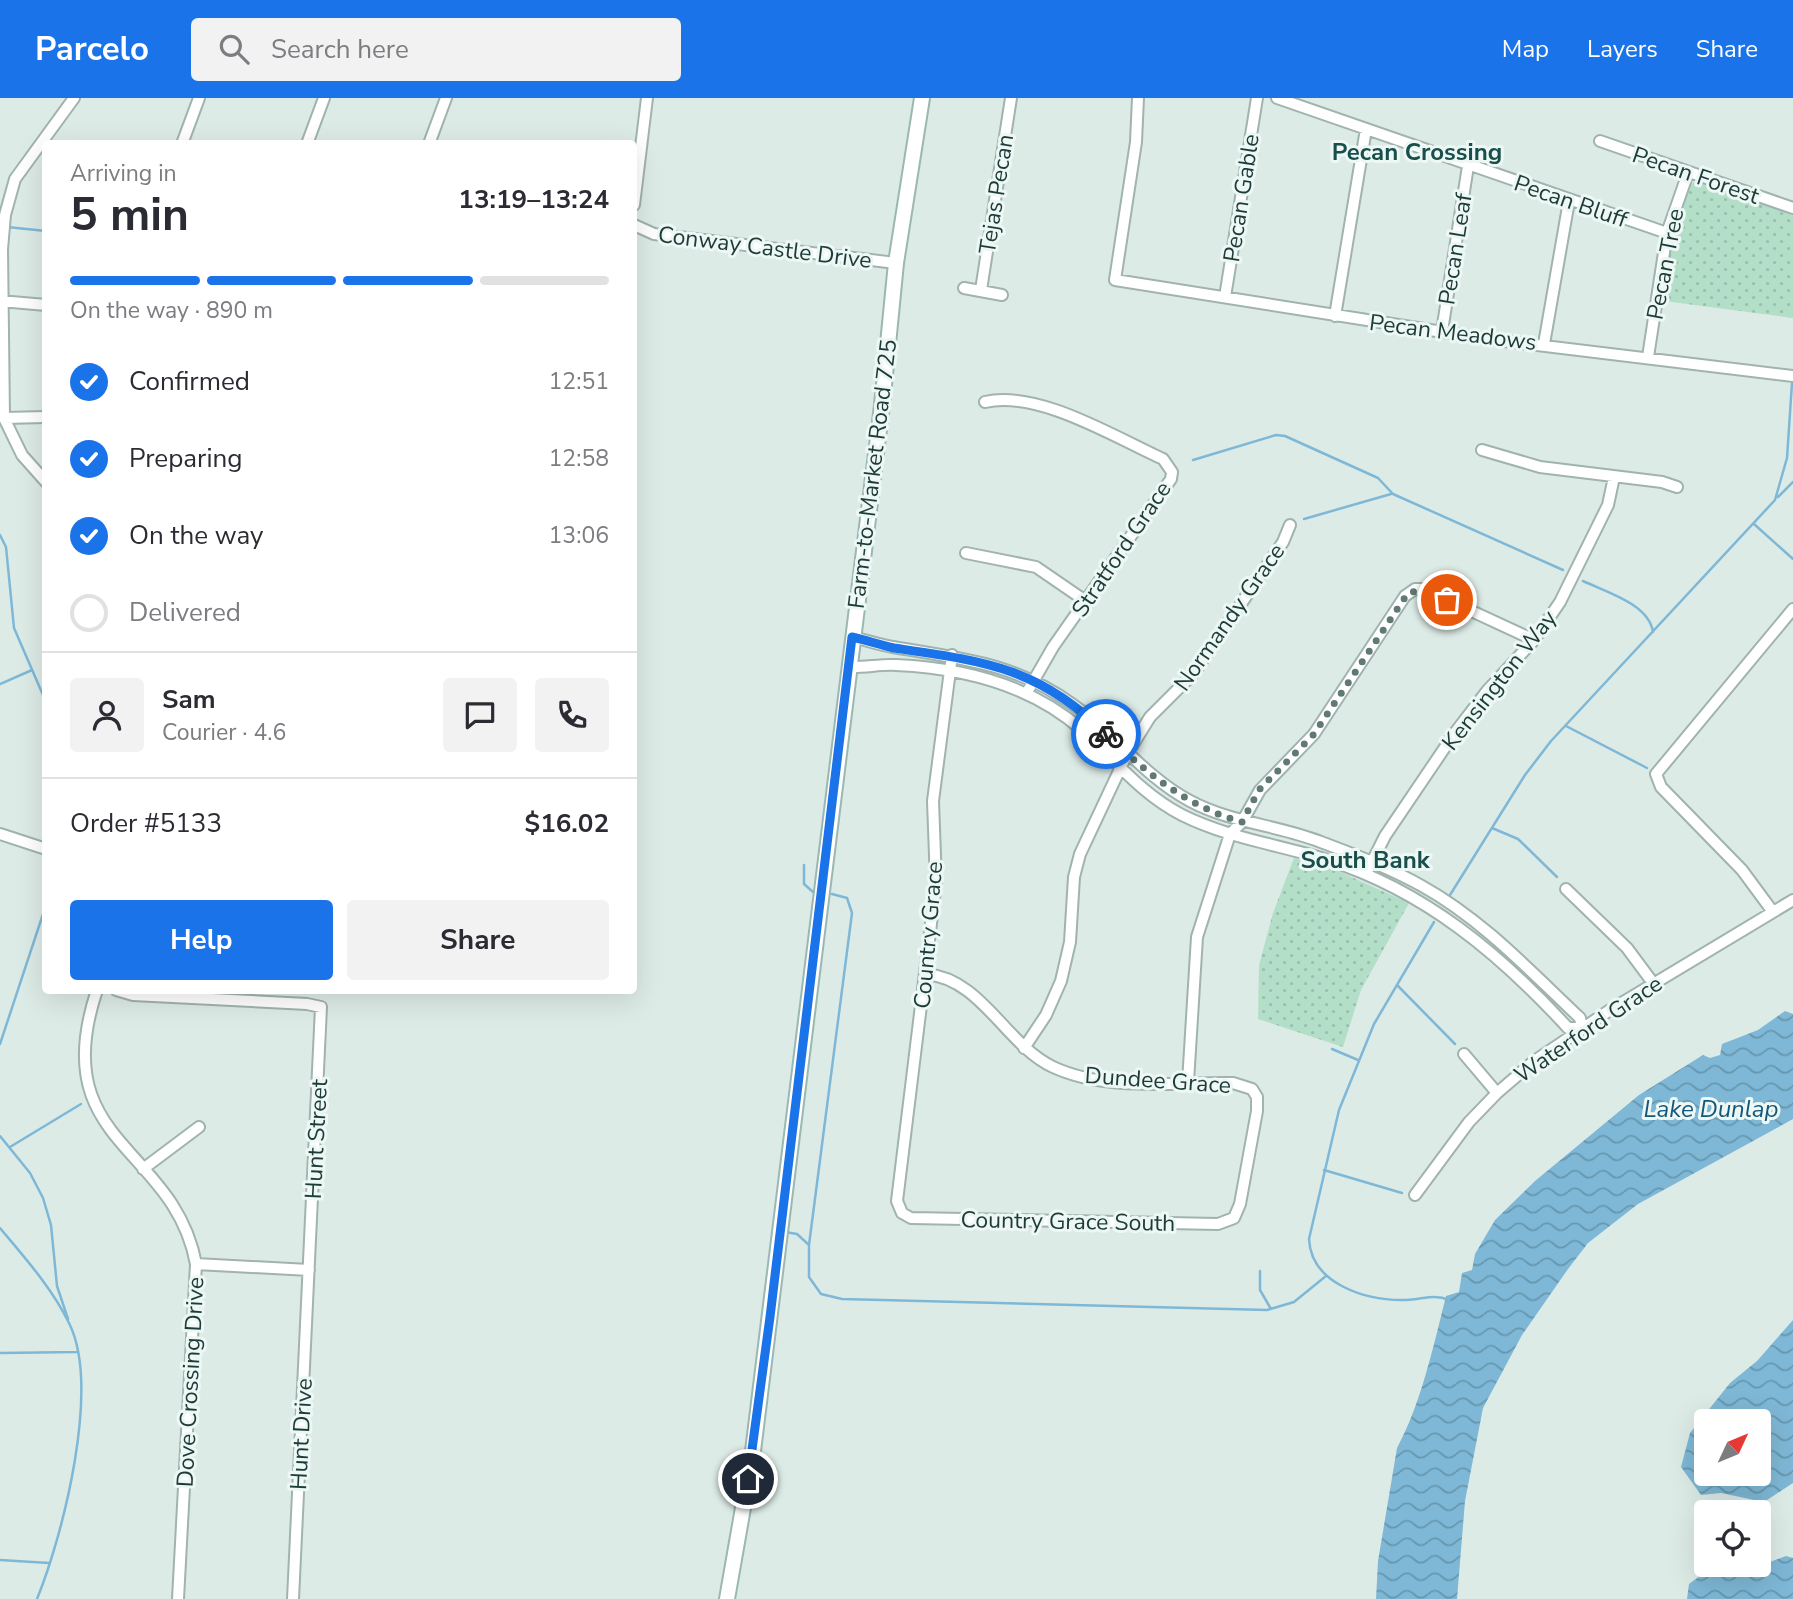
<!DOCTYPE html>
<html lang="en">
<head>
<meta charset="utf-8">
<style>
  body { margin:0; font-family:"Nunito Sans",sans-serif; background:#f2f2f3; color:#2b2b33; height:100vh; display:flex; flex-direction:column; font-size:26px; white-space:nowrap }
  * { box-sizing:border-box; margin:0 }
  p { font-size:23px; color:#7c7c81 }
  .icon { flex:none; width:38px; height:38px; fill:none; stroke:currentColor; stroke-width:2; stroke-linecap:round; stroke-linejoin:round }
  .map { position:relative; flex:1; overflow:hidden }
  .sheet { position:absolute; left:42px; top:42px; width:595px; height:854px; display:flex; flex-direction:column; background:#fff; border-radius:7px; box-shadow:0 7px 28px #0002 }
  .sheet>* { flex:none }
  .needle { width:46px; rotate:46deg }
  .buttons { position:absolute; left:1694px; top:1311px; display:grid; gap:14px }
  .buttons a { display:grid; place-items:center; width:77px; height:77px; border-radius:7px; background:#fff; box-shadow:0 7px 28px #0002; font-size:35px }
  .pin { position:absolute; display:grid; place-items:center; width:60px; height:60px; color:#fff; margin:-30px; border:4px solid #fff; border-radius:50%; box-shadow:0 2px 7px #0007 }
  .courier { position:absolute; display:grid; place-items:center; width:70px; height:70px; margin:-35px; border:5px solid #1a73e8; border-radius:50%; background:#fff; color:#222; box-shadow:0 2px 9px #0007 }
  .headline em { font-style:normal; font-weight:700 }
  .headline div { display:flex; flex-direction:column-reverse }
  .headline { display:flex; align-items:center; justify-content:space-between; height:119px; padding:0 28px }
  h1 { font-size:46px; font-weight:700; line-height:52px }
  .bar { display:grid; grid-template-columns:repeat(4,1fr); gap:10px 7px; align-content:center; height:84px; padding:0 28px }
  .bar i { height:9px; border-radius:5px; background:#e1e1e2 }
  .bar .active { background:#1a73e8 }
  .bar p { grid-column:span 4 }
  .line { display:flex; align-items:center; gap:18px; padding:0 28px; border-top:2px solid #e1e1e2 }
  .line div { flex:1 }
  .round { display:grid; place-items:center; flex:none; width:74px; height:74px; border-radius:7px; background:#f2f2f3 }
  ol { padding:0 28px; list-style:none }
  li { display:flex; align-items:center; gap:21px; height:77px }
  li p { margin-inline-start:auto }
  li .icon { padding:7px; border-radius:50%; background:#1a73e8; color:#fff; stroke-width:4 }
  li:last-child { color:#7c7c81 }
  li i { width:38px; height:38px; border:4px solid #e1e1e2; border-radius:50% }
  .action { display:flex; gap:14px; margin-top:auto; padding:14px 28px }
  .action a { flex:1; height:80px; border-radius:7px; background:#1a73e8; color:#fff; font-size:28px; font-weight:700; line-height:80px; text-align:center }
  .action a+a { background:#f2f2f3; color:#2b2b33 }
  header { display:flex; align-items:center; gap:42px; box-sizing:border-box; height:98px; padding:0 35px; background:#1a73e8; color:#fff }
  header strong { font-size:33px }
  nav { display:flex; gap:38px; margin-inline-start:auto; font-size:24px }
  .search { width:490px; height:63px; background:#f2f2f3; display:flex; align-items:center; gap:18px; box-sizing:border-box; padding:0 24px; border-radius:7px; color:#7c7c81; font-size:26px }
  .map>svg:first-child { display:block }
</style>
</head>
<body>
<header>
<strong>Parcelo</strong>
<div class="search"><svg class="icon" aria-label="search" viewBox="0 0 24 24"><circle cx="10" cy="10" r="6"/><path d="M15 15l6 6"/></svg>Search here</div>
<nav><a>Map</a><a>Layers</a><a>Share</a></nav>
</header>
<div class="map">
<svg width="1793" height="1501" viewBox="0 0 1793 1501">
  <defs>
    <pattern id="park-dots" width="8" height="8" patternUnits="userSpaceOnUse" patternTransform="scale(1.75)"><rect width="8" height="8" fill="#b3dec7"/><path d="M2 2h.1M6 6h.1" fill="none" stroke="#9abfac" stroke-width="1.8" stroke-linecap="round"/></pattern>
    <pattern id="water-waves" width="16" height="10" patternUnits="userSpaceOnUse" patternTransform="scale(1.75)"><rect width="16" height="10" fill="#7eb8d6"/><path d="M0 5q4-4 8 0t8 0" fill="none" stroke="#6797af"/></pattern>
  </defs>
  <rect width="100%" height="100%" fill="#ddebe7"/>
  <path fill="url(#park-dots)" d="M 1697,82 L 1793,116 L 1793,220 L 1664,203 C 1667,178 1674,92 1697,82 Z
    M 1294,760 L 1338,773 L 1409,805 L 1361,892 L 1343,949 L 1258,921 L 1259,867 L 1273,815 Z"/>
  <path fill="url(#water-waves)" fill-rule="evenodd" d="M 1785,913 L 1793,916 L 1793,1021 L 1638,1106 L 1588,1145 L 1568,1171 L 1522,1237 L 1483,1310 L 1465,1403 L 1457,1501 L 1376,1501 L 1378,1463 L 1397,1350 C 1421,1306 1434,1246 1446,1198 L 1459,1194 L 1462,1175 L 1472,1172 L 1475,1156 L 1495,1122 L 1535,1083 L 1639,997 L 1703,957 L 1710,960 L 1720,957 L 1722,946 L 1758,932 Z
    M 1793,1222 L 1793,1385 L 1764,1404 L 1721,1395 L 1701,1397 L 1681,1369 L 1690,1335 L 1730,1285 L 1757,1263 ZM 1759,1323 L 1759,1376 L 1706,1376 L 1706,1323 Z
    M 1786,1458 L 1793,1460 L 1793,1501 L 1687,1501 L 1689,1486 L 1704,1475 L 1728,1479 Z"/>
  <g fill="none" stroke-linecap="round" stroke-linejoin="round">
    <path stroke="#7eb8d6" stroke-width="2.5" d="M 7,129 L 46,133
      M 1193,362 L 1276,337 L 1285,338 L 1378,380 L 1393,396 L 1563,472
      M 1778,399 L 1793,384
      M 1304,421 L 1391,396
      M 1754,426 L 1793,461
      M 0,437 L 6,449 L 14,530 L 46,604
      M 1583,483 C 1606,494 1649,506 1653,534
      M 0,586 L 32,572
      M 1566,628 L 1647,670
      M 1492,730 L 1518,741 L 1557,779
      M 804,767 L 804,786 L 813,794
      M 832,796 L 847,800 L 852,815 L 809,1147 L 809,1179 L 821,1196 L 842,1201 L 1267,1212 L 1294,1204 L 1326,1178
      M 1450,797 L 1525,677 L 1551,643 L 1775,402 L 1787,360 L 1792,285
      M 1434,824 L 1374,926 L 1339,1012 L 1309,1141 C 1311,1186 1366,1203 1406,1202 C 1422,1202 1433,1195 1449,1202
      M 1397,887 L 1455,946
      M 0,946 L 46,807
      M 1332,951 L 1358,962
      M 0,1038 L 30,1075 L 43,1100 L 51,1127 L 57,1188 L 68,1221
      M 10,1049 L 81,1006
      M 1324,1072 L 1402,1095
      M 0,1130 C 25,1160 52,1190 69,1225 C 101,1289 63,1437 37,1501
      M 785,1134 L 797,1136 L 809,1147
      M 1260,1173 L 1260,1192 L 1271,1211
      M 0,1255 L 77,1254
      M 0,1462 L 49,1465"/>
    <defs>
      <path id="street" d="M 1138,0 L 1136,44 L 1115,182 L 1487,241 L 1793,278
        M 1277,0 L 1667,135
        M 1600,43 L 1793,110
        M 182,46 L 199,0
        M 307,46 L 324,0
        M 429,46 L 446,0
        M 634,107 L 647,0
        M 634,127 L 654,136 L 896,165
        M 964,190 L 1002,197
        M 981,192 L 1011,0
        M 1225,199 L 1257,0
        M 0,203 L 46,207
        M 1335,218 L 1366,31
        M 1442,233 L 1468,68
        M 1544,246 L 1569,103
        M 1648,259 L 1667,135 L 1688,75
        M 985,304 C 1039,292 1114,339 1163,361 L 1172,374 L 1171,381 L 1053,549 L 1026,596
        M 4,320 L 46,319
        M 1482,352 L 1540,369 L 1662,384 L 1677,389
        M 46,384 L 22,357 L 4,320 L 2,151 L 5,117 L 15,81 L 74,0
        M 966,455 L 1036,469 L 1087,504
        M 848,569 C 864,570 880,566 896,567 C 962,570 1031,587 1082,632 C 1115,662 1141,696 1182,717 C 1228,740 1280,747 1328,762 C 1425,793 1500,856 1568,930 L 1582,930 L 1580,920 C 1530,873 1483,822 1422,788 C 1390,770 1355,757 1321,744 C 1278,727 1231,725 1190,703 C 1143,678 1114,635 1072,606 C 1013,564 961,561 893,549 C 879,547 866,542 852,539
        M 0,736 L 46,751
        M 1369,770 L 1385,738 L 1454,636 L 1487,593 L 1534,542 L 1560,504 L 1608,407 L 1614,379
        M 1566,791 L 1627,850 L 1653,885
        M 1773,814 L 1742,772 L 1661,689 L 1656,676 L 1793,511
        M 926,876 C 982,881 1005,946 1053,969 C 1107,994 1175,984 1233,985 L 1252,991 L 1257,999 L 1257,1013 L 1240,1106 L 1234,1120 L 1218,1126 L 911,1120 L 902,1115 L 897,1103 L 936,785 L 933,703 L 952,557
        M 97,892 C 45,1046 174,1047 196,1166 L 178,1501
        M 116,892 L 133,897 L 307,906 L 321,909 L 293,1501
        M 1024,950 L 1046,917 L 1061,883 L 1070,844 L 1074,779 L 1080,756 L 1127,656 L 1150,619 L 1194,575 L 1283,444 L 1290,427
        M 1464,956 L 1497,995
        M 1188,984 L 1197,839 L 1230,736 L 1242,724 L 1260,692 L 1314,636 L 1405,498 L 1415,491 L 1424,491 L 1534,542
        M 143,1071 L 199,1029
        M 1415,1097 L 1469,1024 L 1497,995 L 1533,964 L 1610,912 L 1793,802
        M 196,1166 L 309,1172"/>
      <path id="secondary" d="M 727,1501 L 753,1353 L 882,307 L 896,165 L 922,0"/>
    </defs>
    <use href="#street" stroke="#a0b3af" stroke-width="14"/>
    <use href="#secondary" stroke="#9bb7b2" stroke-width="18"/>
    <use href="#street" stroke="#fff" stroke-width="10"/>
    <use href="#secondary" stroke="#fff" stroke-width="14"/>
  </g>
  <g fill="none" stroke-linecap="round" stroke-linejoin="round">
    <path stroke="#607975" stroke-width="7" stroke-dasharray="0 12.6" d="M 1106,636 C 1146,675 1188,709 1242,724 L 1259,692 L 1314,636 L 1408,495 L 1424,491 L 1447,502"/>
    <path stroke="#1a73e8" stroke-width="9" d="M 748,1381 L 770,1219 L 852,539 C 866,542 880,547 894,550 C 983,563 1039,569 1106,636"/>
  </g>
  <g text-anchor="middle" stroke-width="6" stroke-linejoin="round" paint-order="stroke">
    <g font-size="23" fill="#1d3b38" stroke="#edf7f4">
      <text transform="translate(1696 77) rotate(19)" y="8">Pecan Forest</text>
      <text transform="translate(996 96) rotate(-81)" y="8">Tejas Pecan</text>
      <text transform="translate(1241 100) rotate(-81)" y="8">Pecan Gable</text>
      <text transform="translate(1571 103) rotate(19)" y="8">Pecan Bluff</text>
      <text transform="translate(765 149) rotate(7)" y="8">Conway Castle Drive</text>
      <text transform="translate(1455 151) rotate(-81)" y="8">Pecan Leaf</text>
      <text transform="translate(1665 166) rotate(-79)" y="8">Pecan Tree</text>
      <text transform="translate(1453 234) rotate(7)" y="8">Pecan Meadows</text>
      <text transform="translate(872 376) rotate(-83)" y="8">Farm-to-Market Road 725</text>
      <text transform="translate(1121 451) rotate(-56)" y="8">Stratford Grace</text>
      <text transform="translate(1229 519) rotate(-55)" y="8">Normandy Grace</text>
      <text transform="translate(1499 582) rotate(-52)" y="8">Kensington Way</text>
      <text transform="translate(928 837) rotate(-85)" y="8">Country Grace</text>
      <text transform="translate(1588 931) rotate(-34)" y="8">Waterford Grace</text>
      <text transform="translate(1158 982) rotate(4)" y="8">Dundee Grace</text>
      <text transform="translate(316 1041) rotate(-87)" y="8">Hunt Street</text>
      <text transform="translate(1068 1123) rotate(1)" y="8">Country Grace South</text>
      <text transform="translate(190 1284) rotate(-87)" y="8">Dove Crossing Drive</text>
      <text transform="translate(301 1336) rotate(-87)" y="8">Hunt Drive</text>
    </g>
    <g font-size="24" font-weight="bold" fill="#184e4b" stroke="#edf7f4">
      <text x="1417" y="62">Pecan Crossing</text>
      <text x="1365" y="770">South Bank</text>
    </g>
    <g font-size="24" font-style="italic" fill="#13577c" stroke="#edf7f4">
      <text x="1711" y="1019">Lake Dunlap</text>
    </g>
  </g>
</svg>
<div class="buttons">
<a><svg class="needle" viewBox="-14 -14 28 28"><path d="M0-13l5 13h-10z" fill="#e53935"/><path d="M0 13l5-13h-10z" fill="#7c7c81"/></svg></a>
<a><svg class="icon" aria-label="locate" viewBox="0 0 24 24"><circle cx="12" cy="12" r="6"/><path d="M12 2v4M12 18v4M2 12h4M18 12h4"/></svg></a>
</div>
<div class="pin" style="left:1447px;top:502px;background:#ea580c"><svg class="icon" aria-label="bag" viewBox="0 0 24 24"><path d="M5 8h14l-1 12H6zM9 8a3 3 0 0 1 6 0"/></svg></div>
<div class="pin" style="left:748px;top:1381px;background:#1f2937"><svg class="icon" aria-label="home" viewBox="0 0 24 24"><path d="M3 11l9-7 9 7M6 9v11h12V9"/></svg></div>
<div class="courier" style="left:1106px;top:636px"><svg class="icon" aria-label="bike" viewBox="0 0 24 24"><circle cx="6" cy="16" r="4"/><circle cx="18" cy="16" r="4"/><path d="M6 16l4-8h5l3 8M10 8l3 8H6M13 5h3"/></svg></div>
<section class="sheet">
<div class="headline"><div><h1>5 min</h1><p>Arriving in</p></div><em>13:19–13:24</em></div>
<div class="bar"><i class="active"></i><i class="active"></i><i class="active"></i><i></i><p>On the way · 890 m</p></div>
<ol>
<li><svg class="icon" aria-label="check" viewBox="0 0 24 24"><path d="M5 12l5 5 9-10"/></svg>Confirmed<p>12:51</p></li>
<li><svg class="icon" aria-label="check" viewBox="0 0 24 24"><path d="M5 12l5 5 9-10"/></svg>Preparing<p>12:58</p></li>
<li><svg class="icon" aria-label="check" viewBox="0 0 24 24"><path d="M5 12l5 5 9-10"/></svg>On the way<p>13:06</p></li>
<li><i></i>Delivered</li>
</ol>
<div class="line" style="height:126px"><a class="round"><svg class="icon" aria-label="person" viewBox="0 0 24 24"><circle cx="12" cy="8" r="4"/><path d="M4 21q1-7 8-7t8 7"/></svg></a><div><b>Sam</b><p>Courier · 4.6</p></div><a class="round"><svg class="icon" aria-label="chat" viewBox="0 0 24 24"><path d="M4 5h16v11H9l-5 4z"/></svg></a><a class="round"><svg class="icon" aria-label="phone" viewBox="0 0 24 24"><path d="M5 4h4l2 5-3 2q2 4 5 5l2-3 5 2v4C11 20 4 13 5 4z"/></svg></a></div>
<div class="line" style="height:91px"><div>Order #5133</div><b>$16.02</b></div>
<div class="action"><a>Help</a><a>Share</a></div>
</section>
</div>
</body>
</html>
